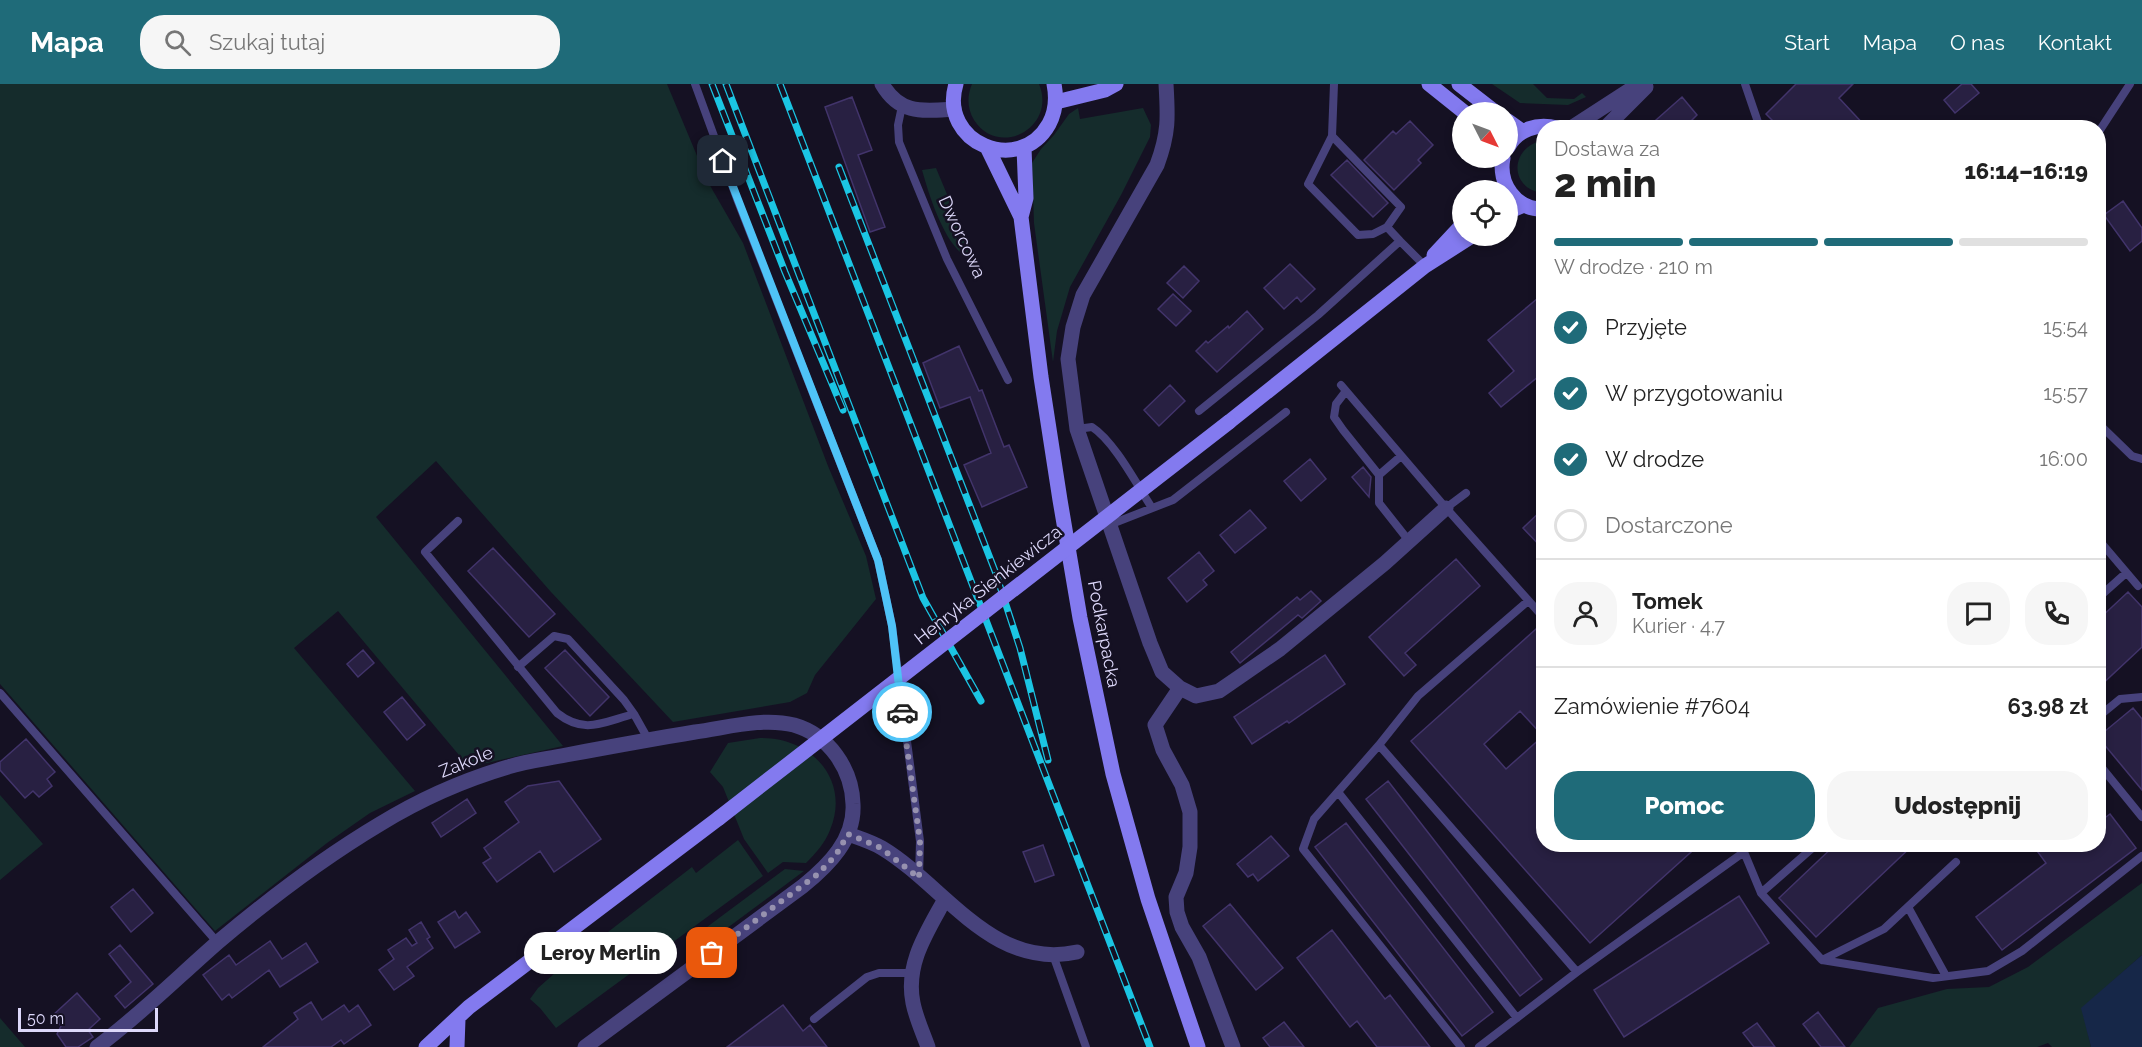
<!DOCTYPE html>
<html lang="pl">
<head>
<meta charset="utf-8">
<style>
  body { margin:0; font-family:Raleway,sans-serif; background:#f6f6f6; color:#222; height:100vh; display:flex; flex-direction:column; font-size:22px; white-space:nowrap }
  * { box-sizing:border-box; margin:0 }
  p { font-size:20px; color:#767676 }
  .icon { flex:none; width:33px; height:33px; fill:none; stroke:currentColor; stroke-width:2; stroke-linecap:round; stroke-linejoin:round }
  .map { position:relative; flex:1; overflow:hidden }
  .panel { position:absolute; left:1536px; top:36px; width:570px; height:732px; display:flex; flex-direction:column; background:#fff; border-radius:24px; box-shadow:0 3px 9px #0003 }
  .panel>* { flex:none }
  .needle { width:39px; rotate:132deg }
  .tools { position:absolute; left:1452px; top:18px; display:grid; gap:12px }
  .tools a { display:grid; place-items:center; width:66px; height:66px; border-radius:50%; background:#fff; box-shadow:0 3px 9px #0003; font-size:30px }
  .scale { position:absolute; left:18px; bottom:15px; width:140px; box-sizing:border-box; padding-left:6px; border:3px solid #ddd8fa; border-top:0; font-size:16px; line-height:21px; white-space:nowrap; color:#ddd8fa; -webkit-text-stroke:4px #151123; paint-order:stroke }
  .pin { position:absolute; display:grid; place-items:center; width:51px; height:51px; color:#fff; margin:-26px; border-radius:12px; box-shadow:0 3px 9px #0006 }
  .courier { position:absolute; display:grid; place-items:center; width:60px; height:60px; margin:-30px; border:4px solid #4fc3f7; border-radius:50%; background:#fff; color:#222; box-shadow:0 2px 8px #0007 }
  .bubble { position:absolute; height:42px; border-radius:21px; background:#fff; box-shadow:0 3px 9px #0003; font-size:20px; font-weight:800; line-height:42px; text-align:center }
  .overview em { font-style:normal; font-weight:800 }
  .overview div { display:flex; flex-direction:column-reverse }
  .overview { display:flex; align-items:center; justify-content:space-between; height:102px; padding:0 18px }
  h1 { font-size:39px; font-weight:800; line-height:45px }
  .bar { display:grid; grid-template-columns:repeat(4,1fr); gap:9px 6px; align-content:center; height:72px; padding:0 18px }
  .bar i { height:8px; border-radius:4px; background:#e0e0e0 }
  .bar .current { background:#1f6b79 }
  .bar p { grid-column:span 4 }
  .line { display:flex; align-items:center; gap:15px; padding:0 18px; border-top:2px solid #e0e0e0 }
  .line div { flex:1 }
  .round { display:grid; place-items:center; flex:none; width:63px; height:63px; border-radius:24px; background:#f6f6f6 }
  ol { padding:0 18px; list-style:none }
  li { display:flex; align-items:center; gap:18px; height:66px }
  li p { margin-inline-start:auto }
  li .icon { padding:6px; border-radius:50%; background:#1f6b79; color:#fff; stroke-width:4 }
  li:last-child { color:#767676 }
  li i { width:33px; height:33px; border:3px solid #e0e0e0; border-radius:50% }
  .cta { display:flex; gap:12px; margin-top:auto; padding:12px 18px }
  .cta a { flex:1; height:69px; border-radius:24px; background:#1f6b79; color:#fff; font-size:24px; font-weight:800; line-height:69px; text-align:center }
  .cta a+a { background:#f6f6f6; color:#222 }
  header { display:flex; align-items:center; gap:36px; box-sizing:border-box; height:84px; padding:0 30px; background:#1f6b79; color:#fff }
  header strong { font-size:28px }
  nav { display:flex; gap:33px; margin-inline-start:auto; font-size:21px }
  .search { width:420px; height:54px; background:#f6f6f6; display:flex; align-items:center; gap:15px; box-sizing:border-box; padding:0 21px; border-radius:24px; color:#767676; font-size:22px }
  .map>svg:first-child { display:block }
</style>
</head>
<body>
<header>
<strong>Mapa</strong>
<div class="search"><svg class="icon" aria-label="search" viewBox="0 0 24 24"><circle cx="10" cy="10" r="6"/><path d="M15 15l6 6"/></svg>Szukaj tutaj</div>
<nav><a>Start</a><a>Mapa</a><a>O nas</a><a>Kontakt</a></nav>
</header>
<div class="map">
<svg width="2142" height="963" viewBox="0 0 2142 963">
  <rect width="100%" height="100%" fill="#151123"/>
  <path fill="#152c2c" d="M 0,0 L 667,0 L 708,98 L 743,159 L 828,382 L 866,472 L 876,515 L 815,591 L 807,609 L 790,618 L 673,638 L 551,508 L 436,377 L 376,433 L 563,662 L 469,683 L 338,527 L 294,564 L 415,707 L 370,729 L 327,759 L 215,847 L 0,600 Z
    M 972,0 L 1039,0 C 1057,43 999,75 974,36 C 967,24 967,12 972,0 Z
    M 1492,0 L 1533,0 L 1547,14 L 1574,15 L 1582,9 L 1586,13 L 1568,21 L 1520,19 Z
    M 1078,24 L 1080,35 L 1143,24 L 1151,41 L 1150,53 L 1121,111 L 1070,203 L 1057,247 L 1053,278 L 1034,139 L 1032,79 L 1041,65 L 1054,51 L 1069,30 Z
    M 1540,57 L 1543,57 L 1543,109 C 1510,105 1509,66 1540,57 Z
    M 936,84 L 967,158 L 968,169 L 961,169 C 942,152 929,111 922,86 Z
    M 760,654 C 811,653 851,696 830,746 C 825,759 816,769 806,779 L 783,778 L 768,789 L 744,755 L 723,703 L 710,688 L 728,659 Z
    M 0,711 L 43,760 L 0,796 Z
    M 738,756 L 763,792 L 556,944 L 540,924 L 530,915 L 538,904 L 555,889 L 692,783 L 696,789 Z
    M 785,785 L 804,787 L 715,853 L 707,843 Z
    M 2142,799 L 2142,871 L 2082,924 L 2091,963 L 2052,963 L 2048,959 L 2037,963 L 1849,963 L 1878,924 L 1947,905 L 1989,903 L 2028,883 Z
    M 0,934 L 25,963 L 0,963 Z"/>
  <path fill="#162748" d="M 2142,871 L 2142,963 L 2091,963 L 2081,924 Z"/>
  <path fill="#282042" stroke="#42346b" stroke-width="1.5" fill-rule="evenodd" d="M 1796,0 L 1853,0 L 1839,14 L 1867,44 L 1780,44 L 1766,30 Z
    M 1962,0 L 1971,0 L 1979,9 L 1955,29 L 1944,16 Z
    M 852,13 L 872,66 L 858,71 L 885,143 L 870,148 L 825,23 Z
    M 1682,13 L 1697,31 L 1684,44 L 1647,44 Z
    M 1410,37 L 1433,61 L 1418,76 L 1421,79 L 1394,106 L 1364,76 L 1393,47 L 1396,50 Z
    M 1347,76 L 1388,119 L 1373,133 L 1331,91 Z
    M 2123,117 L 2142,144 L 2142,157 L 2130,167 L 2104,131 Z
    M 1290,180 L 1315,205 L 1301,218 L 1297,213 L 1284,225 L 1264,204 Z
    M 1184,182 L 1199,197 L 1183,214 L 1167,199 Z
    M 1544,209 L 1544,288 L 1501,323 L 1489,309 L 1514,287 L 1488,256 Z
    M 1173,210 L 1191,227 L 1176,242 L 1158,225 Z
    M 1247,227 L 1263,245 L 1217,288 L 1196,267 L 1206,257 L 1208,259 L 1228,242 L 1229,244 Z
    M 959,262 L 979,307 L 982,306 L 1004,363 L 1009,361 L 1027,403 L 982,423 L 964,381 L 991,369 L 970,313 L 940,324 L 923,279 Z
    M 1170,301 L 1185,317 L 1159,342 L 1144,326 Z
    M 1310,375 L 1326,395 L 1301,417 L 1284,397 Z
    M 1363,383 L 1371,393 L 1369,413 L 1352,393 Z
    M 1544,424 L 1544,466 L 1523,444 Z
    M 1250,426 L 1266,444 L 1235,469 L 1220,451 Z
    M 493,464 L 555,530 L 529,553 L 468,487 Z
    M 1199,468 L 1214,487 L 1203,496 L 1207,501 L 1187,518 L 1168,494 Z
    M 1456,475 L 1480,502 L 1405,569 L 1416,581 L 1404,592 L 1369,553 Z
    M 1311,507 L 1321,517 L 1302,534 L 1298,531 L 1240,579 L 1231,568 L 1297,513 L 1300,516 Z
    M 2128,508 L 2142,523 L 2142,563 L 2098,604 L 2098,536 Z
    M 1536,545 L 1544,553 L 1544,760 L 1700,760 L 1590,859 L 1411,657 ZM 1520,627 L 1543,652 L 1506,685 L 1484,660 Z
    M 363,566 L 374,579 L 358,593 L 347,580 Z
    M 565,566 L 609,613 L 590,632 L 545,584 Z
    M 1325,571 L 1345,600 L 1289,639 L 1287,637 L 1252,660 L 1234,633 Z
    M 402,613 L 425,641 L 407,656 L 384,628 Z
    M 2133,624 L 2142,635 L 2142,706 L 2098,653 Z
    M 26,655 L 55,688 L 47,695 L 52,702 L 39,713 L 33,707 L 25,714 L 0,686 L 0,678 Z
    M 559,697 L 601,755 L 554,788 L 540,767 L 497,798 L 483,779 L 491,774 L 484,764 L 519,738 L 505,718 L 528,702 Z
    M 1388,697 L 1542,895 L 1520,912 L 1366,715 Z
    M 467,715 L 476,729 L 441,753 L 432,739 Z
    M 2110,730 L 2136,764 L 2002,866 L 1976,833 L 2046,779 L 2032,760 L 2098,760 L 2098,739 Z
    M 1346,739 L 1493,928 L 1462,952 L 1315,763 Z
    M 1271,752 L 1289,772 L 1258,797 L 1253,790 L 1248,793 L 1237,780 Z
    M 1836,760 L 1914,760 L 1816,853 L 1779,814 Z
    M 1043,761 L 1054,791 L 1035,798 L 1023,768 Z
    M 133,805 L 153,829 L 131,848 L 111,823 Z
    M 1739,812 L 1769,859 L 1624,953 L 1594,906 Z
    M 1230,820 L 1283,884 L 1256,906 L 1203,842 Z
    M 455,827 L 459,834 L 466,828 L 480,848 L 455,864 L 438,838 Z
    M 421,838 L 430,853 L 427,855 L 433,864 L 407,883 L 414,892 L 394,906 L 379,886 L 394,875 L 388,866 L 406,854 L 412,862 L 417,859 L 409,846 Z
    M 1332,846 L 1385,915 L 1390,911 L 1430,963 L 1377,963 L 1357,937 L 1350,943 L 1297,874 Z
    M 270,857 L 282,875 L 306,859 L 318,878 L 280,903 L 269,886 L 232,914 L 229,910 L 222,916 L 203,891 L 229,871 L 236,881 Z
    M 120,861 L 153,900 L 125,924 L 115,912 L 131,898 L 109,870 Z
    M 77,909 L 100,935 L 88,946 L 93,953 L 78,963 L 66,963 L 57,950 L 61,942 L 52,932 Z
    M 311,918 L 322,936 L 344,921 L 349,928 L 358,921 L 371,941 L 344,960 L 341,956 L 331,963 L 263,963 L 298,935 L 294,929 Z
    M 783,921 L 803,947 L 810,941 L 827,963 L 727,963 Z
    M 1818,928 L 1845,963 L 1821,963 L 1803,940 Z
    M 1284,938 L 1304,963 L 1270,963 L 1263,954 Z
    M 1757,939 L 1775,963 L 1754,963 L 1743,949 Z"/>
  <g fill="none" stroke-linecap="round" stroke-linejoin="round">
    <path stroke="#47427c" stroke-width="8" d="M 695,0 L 737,115 L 878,476 L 892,542 L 920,757 L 919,793
      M 1334,0 L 1332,52 L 1401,123 L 1387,143 L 1400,157
      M 1745,0 L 1760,44
      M 902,22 L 898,41 L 899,58 L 947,175 L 1008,296
      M 2098,49 L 2130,0
      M 1332,52 L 1308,100 L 1358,151 L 1373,150 L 1387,143
      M 1341,301 L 1446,424 L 1544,534
      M 1346,307 L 1336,320 L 1334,333 L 1343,346 L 1379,391 L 1379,419 L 1409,457
      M 1199,327 L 1318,231 L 1400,157 L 1425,182
      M 2098,339 L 2132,372 L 2142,375
      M 1077,345 L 1092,343 C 1114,357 1137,401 1152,424
      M 1379,391 L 1401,372
      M 1446,424 L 1466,409
      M 458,437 L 425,468 L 557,629 C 585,651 603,638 634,630 L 648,655
      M 1109,441 L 1173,416 L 1286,328
      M 2098,455 L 2138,502
      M 2098,514 L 2126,489
      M 1528,517 L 1418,612 L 1379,661 L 1577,888 L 1744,768
      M 518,583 L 554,552 L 568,555 L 624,616 L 634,630
      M 0,609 L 218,859
      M 2098,633 L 2120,615 L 2142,613
      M 1379,661 L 1314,735 L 1303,765 L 1461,963
      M 2098,679 L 2142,733
      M 1338,708 L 1517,934
      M 1738,760 L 1744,768 L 1761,809 L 1822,876 L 1933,894 L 1988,887 L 2022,867 L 2142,772
      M 1761,809 L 1817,760
      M 1908,823 L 1946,892
      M 1053,871 L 1086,963
      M 1822,876 L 1884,845 L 1956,778
      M 814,935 L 867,893 L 879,889 L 912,889
      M 1479,963 L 1577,888"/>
    <path stroke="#47427c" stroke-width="15" d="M 882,0 C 900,31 923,27 954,25
      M 1166,0 C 1168,33 1169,49 1157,81 L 1083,211 L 1073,243 L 1068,275 L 1077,345 L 1150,559 L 1162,588 L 1180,604 L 1155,641 L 1163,666 L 1182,701 L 1190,728 L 1190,763 L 1186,789 L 1176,813 L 1177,828 L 1182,843 L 1199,873 L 1233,963
      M 1180,604 L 1196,612 L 1219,607 L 1280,565 L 1385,479 L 1446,424
      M 848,750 C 859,754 872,758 882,764 C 945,802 993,887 1077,868
      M 97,963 C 140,931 178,893 218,858 C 269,815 323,774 380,740 C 419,716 464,696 508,683 C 526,677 547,675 566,671 C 609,663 652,655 695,648 C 726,644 762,633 794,641 C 829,651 852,685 853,720 C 855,755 829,781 803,802 L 585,963
      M 928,963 C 923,949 916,934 913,919 C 905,880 927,848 945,815"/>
    <path stroke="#47427c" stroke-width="15" d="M 1571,44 L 1639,0
      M 1605,44 L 1646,3"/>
    <path stroke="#837aef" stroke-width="15" d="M 956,0 C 938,58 1019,93 1049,40 C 1056,27 1057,15 1054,0
      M 1429,0 L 1464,28
      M 1459,0 L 1495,28
      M 1056,18 L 1105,6 L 1116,0
      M 1508,37 L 1522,47
      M 987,63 L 1021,133
      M 1508,63 C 1518,45 1537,39 1557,44
      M 1024,64 L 1026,114 L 1021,133 L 1041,293 L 1060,416 L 1080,534 L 1113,690 L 1148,815 L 1198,963
      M 1503,74 C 1498,99 1515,126 1544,125
      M 1508,128 L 1524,121
      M 1434,171 L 1462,141
      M 1229,338 L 1425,182 L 1472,152
      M 426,963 L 469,923 L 719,734
      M 457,963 L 458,935"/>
    <defs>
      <path id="rail" d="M 712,0 L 785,188 L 843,326
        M 726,0 L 923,514 L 981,617
        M 780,0 L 1150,963
        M 839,83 L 995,487 L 1020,564 L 1048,676"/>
    </defs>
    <use href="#rail" stroke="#1bc5e3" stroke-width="7"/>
    <use href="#rail" stroke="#151123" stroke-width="4.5" stroke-dasharray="14" stroke-linecap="butt"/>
    <path stroke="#837aef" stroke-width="15" d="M 719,734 L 1229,338"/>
  </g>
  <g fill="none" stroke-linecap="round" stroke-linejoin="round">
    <path stroke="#9792af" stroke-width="6" stroke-dasharray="0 10.8" d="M 712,869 L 818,790 L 836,771 L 848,750 L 881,764 L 919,794 L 920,757 L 902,628"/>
    <path stroke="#4fc3f7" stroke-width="8" d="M 723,77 L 878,476 L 892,542 L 902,628"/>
  </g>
  <g text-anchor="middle" stroke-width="5" stroke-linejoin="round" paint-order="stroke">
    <g font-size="18" fill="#ddd8fa" stroke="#151123">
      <text transform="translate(962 153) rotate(65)" y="6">Dworcowa</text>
      <text transform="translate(988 501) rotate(-38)" y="6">Henryka Sienkiewicza</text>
      <text transform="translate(1104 550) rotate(79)" y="6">Podkarpacka</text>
      <text transform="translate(466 678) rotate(-22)" y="6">Zakole</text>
    </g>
  </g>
</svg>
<div class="tools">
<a><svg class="needle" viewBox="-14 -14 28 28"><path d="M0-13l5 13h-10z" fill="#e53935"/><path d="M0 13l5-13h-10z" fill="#767676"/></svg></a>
<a><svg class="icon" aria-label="locate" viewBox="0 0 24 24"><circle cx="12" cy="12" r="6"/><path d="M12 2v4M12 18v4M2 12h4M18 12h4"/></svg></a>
</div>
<div class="scale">50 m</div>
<div class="pin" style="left:712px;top:869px;background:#ea580c"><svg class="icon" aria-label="bag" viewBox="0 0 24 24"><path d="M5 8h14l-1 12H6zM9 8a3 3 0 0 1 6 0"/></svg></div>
<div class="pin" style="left:723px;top:77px;background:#1f2937"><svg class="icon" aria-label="home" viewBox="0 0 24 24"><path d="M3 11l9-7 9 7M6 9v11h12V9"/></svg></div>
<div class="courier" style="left:902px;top:628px"><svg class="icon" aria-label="car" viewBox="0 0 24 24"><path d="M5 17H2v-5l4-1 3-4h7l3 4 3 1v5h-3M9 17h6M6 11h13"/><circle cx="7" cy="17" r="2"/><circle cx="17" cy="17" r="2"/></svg></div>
<div class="bubble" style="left:524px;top:848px;width:153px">Leroy Merlin</div>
<section class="panel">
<div class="overview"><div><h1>2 min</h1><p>Dostawa za</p></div><em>16:14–16:19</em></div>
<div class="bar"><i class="current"></i><i class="current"></i><i class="current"></i><i></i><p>W drodze · 210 m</p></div>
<ol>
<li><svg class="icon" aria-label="check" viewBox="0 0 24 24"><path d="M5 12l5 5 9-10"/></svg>Przyjęte<p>15:54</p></li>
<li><svg class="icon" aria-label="check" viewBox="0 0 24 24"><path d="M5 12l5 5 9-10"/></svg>W przygotowaniu<p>15:57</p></li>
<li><svg class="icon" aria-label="check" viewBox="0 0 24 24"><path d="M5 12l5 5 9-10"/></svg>W drodze<p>16:00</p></li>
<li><i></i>Dostarczone</li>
</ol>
<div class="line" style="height:108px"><a class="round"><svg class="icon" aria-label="person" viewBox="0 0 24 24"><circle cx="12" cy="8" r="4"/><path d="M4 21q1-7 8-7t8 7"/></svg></a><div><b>Tomek</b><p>Kurier · 4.7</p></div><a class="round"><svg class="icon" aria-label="chat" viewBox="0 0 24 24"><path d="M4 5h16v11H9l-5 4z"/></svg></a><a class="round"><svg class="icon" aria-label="phone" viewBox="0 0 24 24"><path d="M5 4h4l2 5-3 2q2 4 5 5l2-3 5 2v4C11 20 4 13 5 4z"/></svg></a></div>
<div class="line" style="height:78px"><div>Zamówienie #7604</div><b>63.98 zł</b></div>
<div class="cta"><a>Pomoc</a><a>Udostępnij</a></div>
</section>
</div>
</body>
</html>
